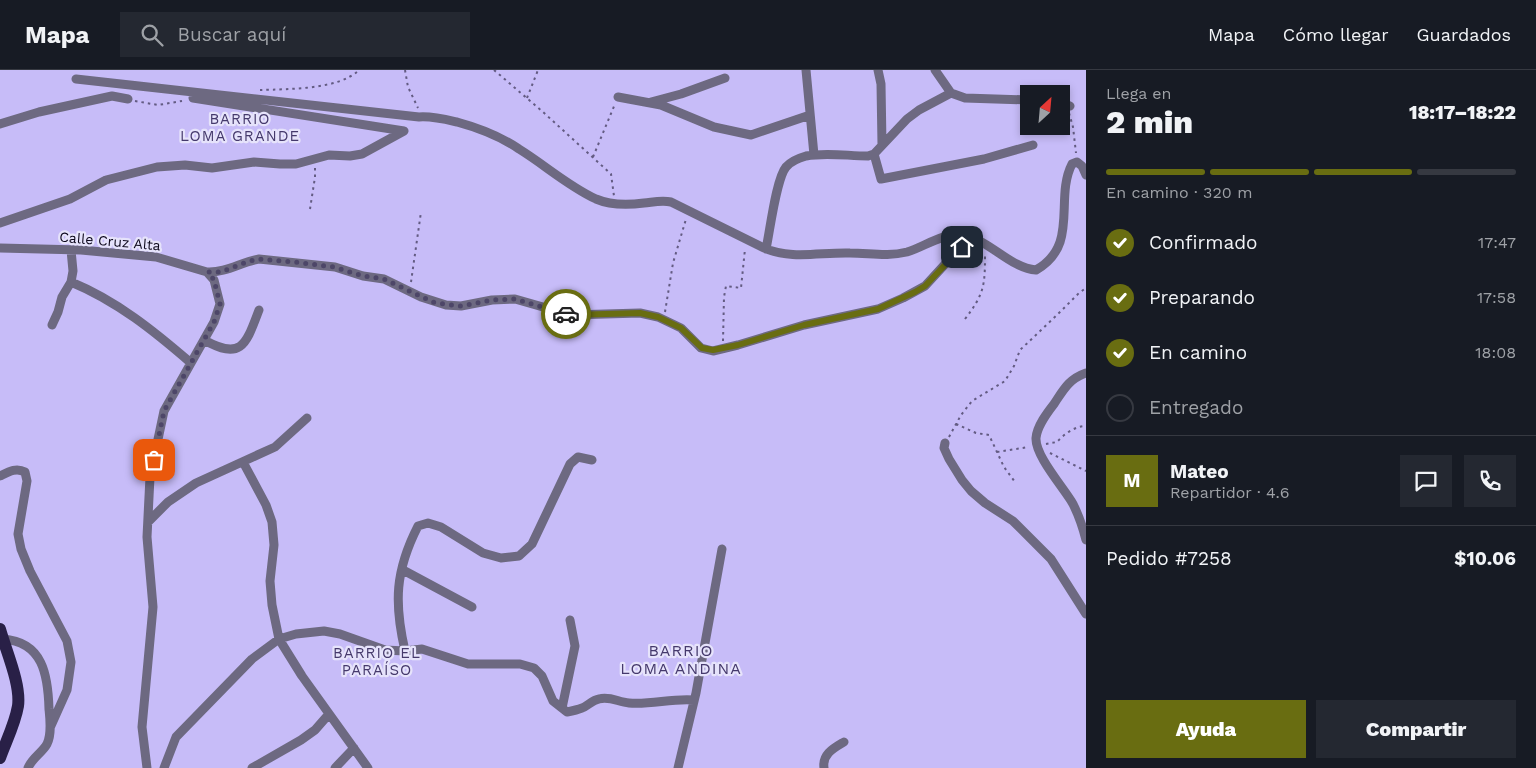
<!DOCTYPE html>
<html lang="es">
<head>
<meta charset="utf-8">
<style>
  body { margin:0; font-family:"Work Sans",sans-serif; background:#242831; color:#f1f3f6; height:100vh; display:flex; flex-direction:column; font-size:19px; white-space:nowrap }
  * { box-sizing:border-box; margin:0 }
  p { font-size:16px; color:#9ea1a6 }
  .icon { flex:none; width:28px; height:28px; fill:none; stroke:currentColor; stroke-width:2; stroke-linecap:round; stroke-linejoin:round }
  .map { position:relative; flex:1; overflow:hidden }
  .panel { display:flex; flex-direction:column; background:#171b24; width:450px }
  .panel>* { flex:none }
  .needle { width:32px; rotate:26deg }
  .tools { position:absolute; left:1020px; top:15px; display:grid; gap:10px }
  .tools a { display:grid; place-items:center; width:50px; height:50px; border-radius:0px; background:#171b24; box-shadow:0 2px 8px #0003; font-size:25px }
  .pin { position:absolute; display:grid; place-items:center; width:42px; height:42px; color:#fff; margin:-21px; border-radius:10px; box-shadow:0 2px 8px #0006 }
  .courier { position:absolute; display:grid; place-items:center; width:50px; height:50px; margin:-25px; border:4px solid #696d11; border-radius:50%; background:#fff; color:#222; box-shadow:0 1px 6px #0007 }
  .head em { font-style:normal; font-weight:800 }
  .head div { display:flex; flex-direction:column-reverse }
  .head { display:flex; align-items:center; justify-content:space-between; height:85px; padding:0 20px }
  h1 { font-size:32px; font-weight:800; line-height:38px }
  .bar { display:grid; grid-template-columns:repeat(4,1fr); gap:8px 5px; align-content:center; height:60px; padding:0 20px }
  .bar i { height:6px; border-radius:4px; background:#363941 }
  .bar .active { background:#696d11 }
  .bar p { grid-column:span 4 }
  .line { display:flex; align-items:center; gap:12px; padding:0 20px; border-top:1px solid #363941 }
  .line div { flex:1 }
  .round { display:grid; place-items:center; flex:none; width:52px; height:52px; border-radius:0px; background:#242831 }
  ol { padding:0 20px; list-style:none }
  li { display:flex; align-items:center; gap:15px; height:55px }
  li p { margin-inline-start:auto }
  li .icon { padding:5px; border-radius:50%; background:#696d11; color:#fff; stroke-width:4 }
  li:last-child { color:#9ea1a6 }
  li i { width:28px; height:28px; border:2px solid #363941; border-radius:50% }
  .action { display:flex; gap:10px; margin-top:auto; padding:10px 20px }
  .action a { flex:1; height:58px; border-radius:0px; background:#696d11; color:#fff; font-size:20px; font-weight:800; line-height:58px; text-align:center }
  .action a+a { background:#242831; color:#f1f3f6 }
  header { display:flex; align-items:center; gap:30px; box-sizing:border-box; height:70px; padding:0 25px; background:#171b24; border-bottom:1px solid #363941 }
  header strong { font-size:24px }
  nav { display:flex; gap:28px; margin-inline-start:auto; font-size:18px }
  .search { width:350px; height:45px; background:#242831; display:flex; align-items:center; gap:12px; box-sizing:border-box; padding:0 18px; border-radius:0px; color:#9ea1a6; font-size:19px }
  main { display:flex; flex:1; min-height:0 }
  .map>svg:first-child { display:block }
</style>
</head>
<body>
<header>
<strong>Mapa</strong>
<div class="search"><svg class="icon" aria-label="search" viewBox="0 0 24 24"><circle cx="10" cy="10" r="6"/><path d="M15 15l6 6"/></svg>Buscar aquí</div>
<nav><a>Mapa</a><a>Cómo llegar</a><a>Guardados</a></nav>
</header>
<main>
<div class="map">
<svg width="1086" height="698" viewBox="0 0 1086 698">
  <rect width="100%" height="100%" fill="#c7bcf8"/>
  <g fill="none" stroke-linecap="round" stroke-linejoin="round">
    <path stroke="#635b82" stroke-width="2" stroke-dasharray="2.5 4" stroke-linecap="butt" d="M 405,0 L 408,17 L 418,38
      M 494,0 L 543,42 L 611,104 L 614,126
      M 260,20 C 287,19 339,20 359,0
      M 527,28 L 538,0
      M 135,31 L 158,35 L 182,31
      M 1069,43 L 1073,57 L 1076,83
      M 593,87 L 615,34
      M 310,139 L 315,107 L 315,97
      M 411,212 L 421,142
      M 665,242 L 673,193 L 686,149
      M 965,249 C 984,224 985,216 985,185
      M 723,271 L 724,227 L 726,216 L 741,218 L 745,179
      M 956,354 L 976,363 L 989,365 L 1004,397 L 1015,412
      M 949,367 L 961,345 L 972,331 L 1005,311 L 1014,296 L 1020,280 L 1057,245 L 1079,223 L 1086,218
      M 1046,374 L 1057,372 C 1064,364 1075,356 1086,356
      M 997,382 L 1029,377
      M 1050,383 L 1086,401"/>
    <path stroke="#6d6981" stroke-width="9" d="M 806,0 L 814,85
      M 878,0 L 881,14 L 882,75
      M 935,0 L 951,23
      M 76,9 L 419,47 C 432,46 444,49 457,52 C 479,58 500,66 519,79 C 545,95 568,116 596,129 C 610,135 629,135 644,133 C 654,132 662,130 671,132 L 764,178 C 791,190 821,182 850,183 C 870,183 887,187 907,182 C 924,177 942,163 961,165 C 987,167 1009,198 1036,200 C 1080,175 1054,129 1072,94 L 1077,92 L 1082,96 L 1086,105
      M 951,23 L 965,28 L 1029,30
      M 618,27 L 661,35 L 714,57 L 751,65 L 810,45
      M 651,32 L 681,24 L 725,8
      M 1061,32 L 1070,36
      M 0,54 L 39,42 L 112,26 L 128,29
      M 874,84 L 881,109 L 984,89 L 1033,75
      M 0,153 L 70,129 L 106,110 L 157,97 L 185,95 L 212,98 L 254,92 L 280,94 L 296,94 L 329,85 L 350,86 L 362,84 L 404,61 L 193,28
      M 0,178 L 81,180 L 156,187 L 207,202 C 226,203 241,192 259,189 L 335,197 L 363,206 L 384,209 L 421,227 L 446,235 L 461,236 L 492,230 L 515,229 L 571,245 L 640,243 L 658,247 L 681,258 L 701,278 L 713,281 L 738,275 L 804,255 L 878,239 L 903,228 L 925,216 L 970,167
      M 766,179 C 770,161 776,109 786,97 C 791,91 799,88 806,86 C 826,82 848,86 868,86 L 874,84 L 907,49 L 919,40 L 951,23
      M 71,212 C 117,231 154,261 191,293
      M 52,255 L 58,242 L 62,227 L 71,212 L 73,201 L 71,180
      M 204,270 C 242,291 246,274 259,240
      M 1086,303 C 1069,309 1064,319 1054,334 C 1047,343 1037,356 1036,368 C 1035,386 1064,418 1073,434 C 1079,446 1083,458 1086,470
      M 945,373 L 944,378 L 949,389 L 962,410 L 971,421 L 985,433 L 1013,451 L 1051,489 L 1086,544
      M 243,392 L 266,435 L 272,452 L 274,475 L 270,511 L 272,535 L 279,569 L 302,606 L 368,698
      M 0,406 C 8,402 16,397 25,402 L 27,411 L 18,464 L 21,479 L 30,501 L 67,571 L 71,592 L 67,620 L 50,658
      M 148,452 L 168,432 L 196,413 L 275,377 L 307,348
      M 403,500 L 472,537
      M 3,569 C 43,572 48,605 49,639 C 50,649 52,664 47,674 C 42,683 32,688 28,698
      M 405,581 C 394,533 395,501 418,456 L 428,453 L 441,457 L 483,483 L 501,488 L 519,486 L 532,474 L 570,394 L 578,387 L 592,390
      M 562,638 L 575,576 L 570,550
      M 147,698 L 142,657 L 153,537 L 147,467 L 150,407 L 164,341 L 214,252 L 220,234 L 214,210 L 207,202
      M 164,698 L 176,667 L 252,589 L 279,569 L 296,564 L 324,561 L 340,564 L 385,580 L 405,581 L 422,579 L 468,594 L 520,594 L 534,598 L 542,606 L 553,631 L 567,642 C 572,641 577,640 582,638 C 588,636 592,630 599,629 C 610,626 618,632 629,633 C 651,635 672,628 694,630
      M 252,698 L 301,670 L 315,660 L 329,644
      M 335,698 L 354,678
      M 678,698 L 696,623 L 722,479
      M 824,698 C 822,684 834,678 844,672"/>
    <path stroke="#292047" stroke-width="12" d="M 0,559 C 6,581 21,614 18,636 C 15,654 6,671 0,688"/>
  </g>
  <g fill="none" stroke-linecap="round" stroke-linejoin="round">
    <path stroke="#4d4668" stroke-width="5" stroke-dasharray="0 9" d="M 154,390 L 164,341 L 214,252 L 220,234 L 214,210 L 208,202 L 221,202 L 249,191 L 259,189 L 294,192 L 334,197 L 363,206 L 384,209 L 435,233 L 461,236 L 492,230 L 515,229 L 566,244"/>
    <path stroke="#696d11" stroke-width="6" d="M 566,244 L 571,245 L 640,243 L 658,247 L 681,258 L 702,278 L 713,280 L 738,275 L 804,255 L 878,239 L 915,222 L 925,216 L 962,177"/>
  </g>
  <g text-anchor="middle" stroke-width="4.5" stroke-linejoin="round" paint-order="stroke">
    <g font-size="14" fill="#0c071b" stroke="#e6e3fb">
      <text transform="translate(110 171) rotate(5)" y="5">Calle Cruz Alta</text>
    </g>
    <g font-size="15" letter-spacing="1" fill="#45396c" stroke="#e6e3fb">
      <text x="240" y="54">BARRIO<tspan x="240" dy="17">LOMA GRANDE</tspan></text>
      <text x="377" y="588">BARRIO EL<tspan x="377" dy="17">PARAÍSO</tspan></text>
    </g>
    <g font-size="16" letter-spacing="1" fill="#45396c" stroke="#e6e3fb">
      <text x="681" y="586">BARRIO<tspan x="681" dy="18">LOMA ANDINA</tspan></text>
    </g>
  </g>
</svg>
<div class="tools">
<a><svg class="needle" viewBox="-14 -14 28 28"><path d="M0-13l5 13h-10z" fill="#e53935"/><path d="M0 13l5-13h-10z" fill="#9ea1a6"/></svg></a>
</div>
<div class="pin" style="left:154px;top:390px;background:#ea580c"><svg class="icon" aria-label="bag" viewBox="0 0 24 24"><path d="M5 8h14l-1 12H6zM9 8a3 3 0 0 1 6 0"/></svg></div>
<div class="pin" style="left:962px;top:177px;background:#1f2937"><svg class="icon" aria-label="home" viewBox="0 0 24 24"><path d="M3 11l9-7 9 7M6 9v11h12V9"/></svg></div>
<div class="courier" style="left:566px;top:244px"><svg class="icon" aria-label="car" viewBox="0 0 24 24"><path d="M5 17H2v-5l4-1 3-4h7l3 4 3 1v5h-3M9 17h6M6 11h13"/><circle cx="7" cy="17" r="2"/><circle cx="17" cy="17" r="2"/></svg></div>
</div>
<section class="panel">
<div class="head"><div><h1>2 min</h1><p>Llega en</p></div><em>18:17–18:22</em></div>
<div class="bar"><i class="active"></i><i class="active"></i><i class="active"></i><i></i><p>En camino · 320 m</p></div>
<ol>
<li><svg class="icon" aria-label="check" viewBox="0 0 24 24"><path d="M5 12l5 5 9-10"/></svg>Confirmado<p>17:47</p></li>
<li><svg class="icon" aria-label="check" viewBox="0 0 24 24"><path d="M5 12l5 5 9-10"/></svg>Preparando<p>17:58</p></li>
<li><svg class="icon" aria-label="check" viewBox="0 0 24 24"><path d="M5 12l5 5 9-10"/></svg>En camino<p>18:08</p></li>
<li><i></i>Entregado</li>
</ol>
<div class="line" style="height:90px"><b class="round" style="background:#696d11;color:#fff">M</b><div><b>Mateo</b><p>Repartidor · 4.6</p></div><a class="round"><svg class="icon" aria-label="chat" viewBox="0 0 24 24"><path d="M4 5h16v11H9l-5 4z"/></svg></a><a class="round"><svg class="icon" aria-label="phone" viewBox="0 0 24 24"><path d="M5 4h4l2 5-3 2q2 4 5 5l2-3 5 2v4C11 20 4 13 5 4z"/></svg></a></div>
<div class="line" style="height:65px"><div>Pedido #7258</div><b>$10.06</b></div>
<div class="action"><a>Ayuda</a><a>Compartir</a></div>
</section>
</main>
</body>
</html>
